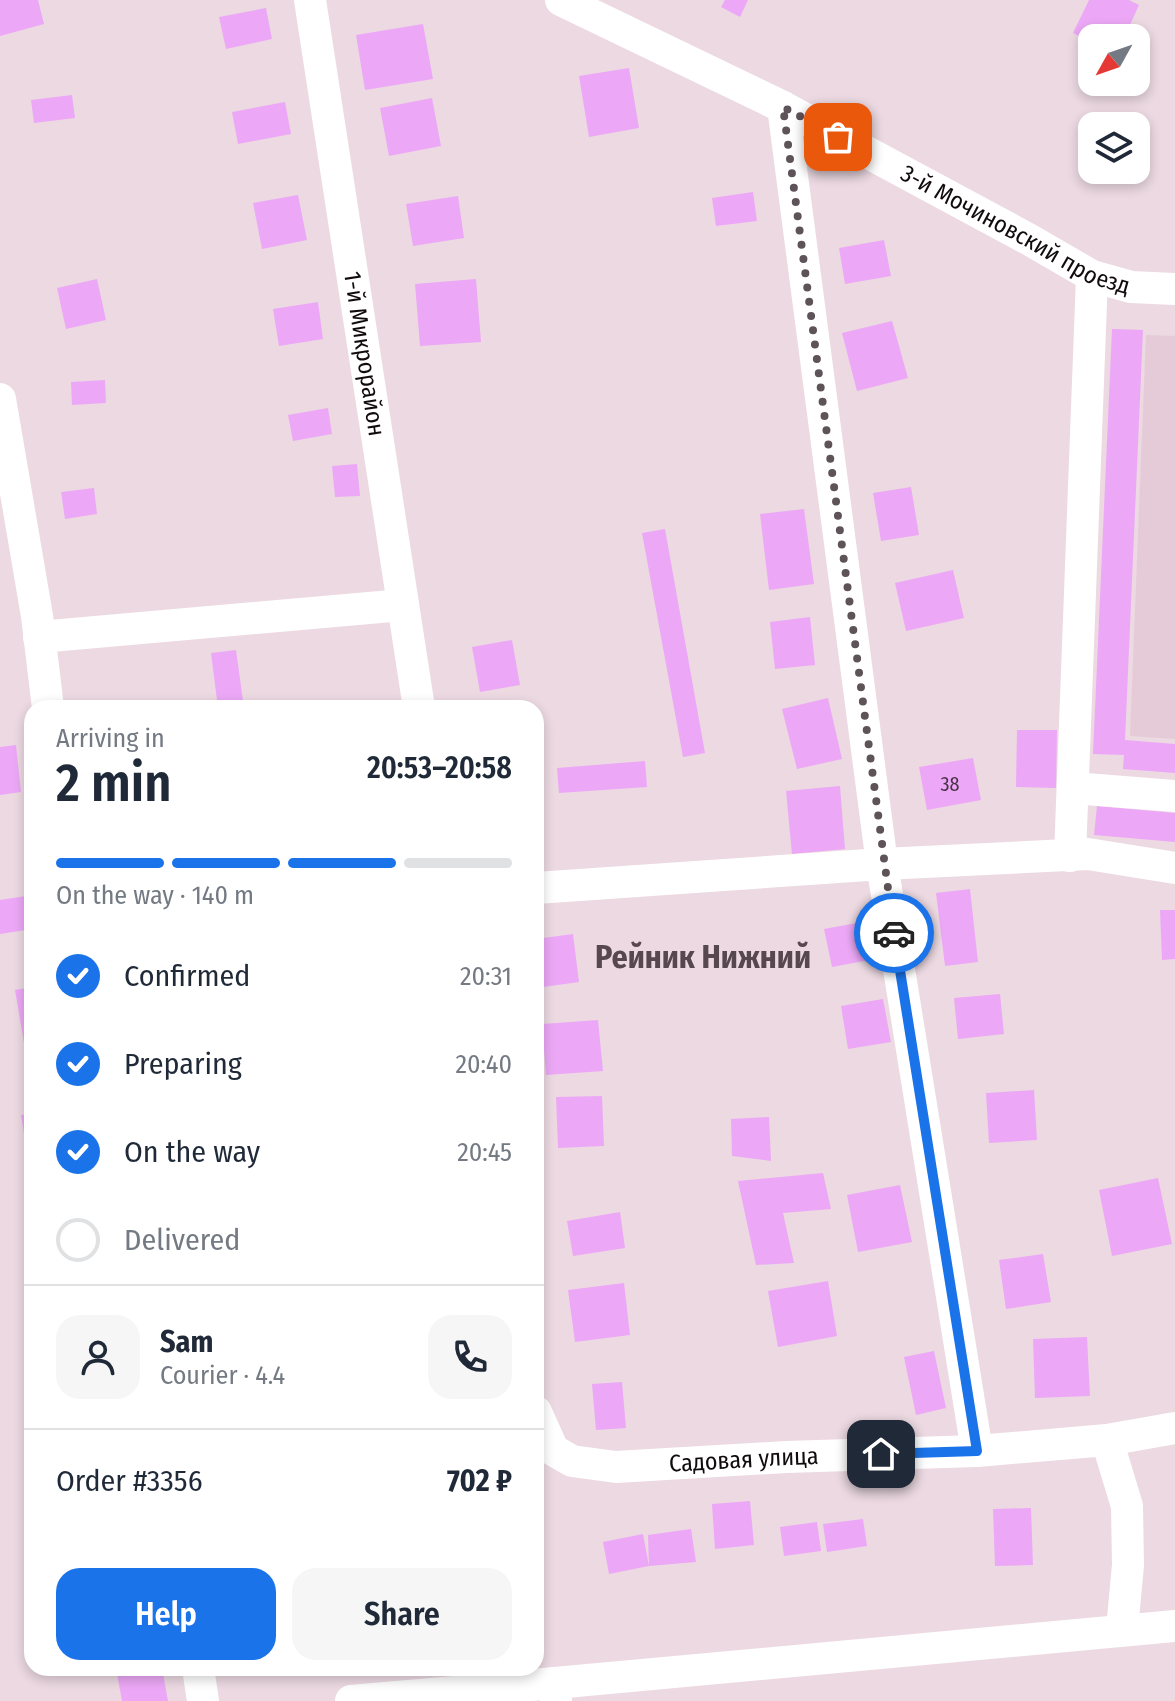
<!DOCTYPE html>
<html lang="en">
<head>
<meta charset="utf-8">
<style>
  body { margin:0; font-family:"Fira Sans Condensed",sans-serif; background:#f6f6f7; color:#1f2937; height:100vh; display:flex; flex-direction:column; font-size:30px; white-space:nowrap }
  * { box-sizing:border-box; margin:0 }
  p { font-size:26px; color:#747a83 }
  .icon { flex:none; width:44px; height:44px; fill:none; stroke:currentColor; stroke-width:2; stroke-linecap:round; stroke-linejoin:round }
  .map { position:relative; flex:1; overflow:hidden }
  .sheet { position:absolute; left:24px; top:700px; width:520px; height:976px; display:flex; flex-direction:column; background:#fff; border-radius:24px; box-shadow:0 4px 12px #0003 }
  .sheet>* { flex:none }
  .needle { width:52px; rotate:230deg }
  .tools { position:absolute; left:1078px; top:24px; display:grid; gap:16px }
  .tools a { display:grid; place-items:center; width:72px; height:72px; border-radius:16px; background:#fff; box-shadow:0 4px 12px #0003; font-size:40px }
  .pin { position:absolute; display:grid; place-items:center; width:68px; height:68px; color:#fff; margin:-34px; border-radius:16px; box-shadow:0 4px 12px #0006 }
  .courier { position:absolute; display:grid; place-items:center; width:80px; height:80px; margin:-40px; border:6px solid #1a73e8; border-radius:50%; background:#fff; color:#222; box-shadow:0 2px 10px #0007 }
  .headline em { font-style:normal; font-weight:600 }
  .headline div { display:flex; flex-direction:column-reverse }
  .headline { display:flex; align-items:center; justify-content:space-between; height:136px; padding:0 32px }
  h1 { font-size:52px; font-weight:600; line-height:60px }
  .bar { display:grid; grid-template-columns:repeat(4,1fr); gap:12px 8px; align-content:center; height:96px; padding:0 32px }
  .bar i { height:10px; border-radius:6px; background:#e0e1e3 }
  .bar .active { background:#1a73e8 }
  .bar p { grid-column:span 4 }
  .line { display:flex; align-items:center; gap:20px; padding:0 32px; border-top:2px solid #e0e1e3 }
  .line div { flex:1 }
  .round { display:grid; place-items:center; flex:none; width:84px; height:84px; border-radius:24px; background:#f6f6f7 }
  ol { padding:0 32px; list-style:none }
  li { display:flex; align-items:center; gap:24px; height:88px }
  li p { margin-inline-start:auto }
  li .icon { padding:8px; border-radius:50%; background:#1a73e8; color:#fff; stroke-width:4 }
  li:last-child { color:#747a83 }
  li i { width:44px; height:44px; border:4px solid #e0e1e3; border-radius:50% }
  .cta { display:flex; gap:16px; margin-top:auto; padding:16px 32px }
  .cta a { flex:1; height:92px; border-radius:24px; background:#1a73e8; color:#fff; font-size:32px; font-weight:600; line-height:92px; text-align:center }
  .cta a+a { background:#f6f6f7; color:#1f2937 }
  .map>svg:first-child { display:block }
</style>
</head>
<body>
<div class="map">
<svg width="1175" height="1701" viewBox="0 0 1175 1701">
  <rect width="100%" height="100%" fill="#ecd9e2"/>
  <path fill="#e5cbd7" d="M 1146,335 L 1175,336 L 1175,739 L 1130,736 Z"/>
  <path fill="#eca8f6" d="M 0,0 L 38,0 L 44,24 L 0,36 Z
    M 725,0 L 748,0 L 740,17 L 721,7 Z
    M 1089,0 L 1129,0 L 1139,5 L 1124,38 L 1092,38 L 1092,42 L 1073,33 Z
    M 266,8 L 272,39 L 226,49 L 219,17 Z
    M 423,24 L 433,79 L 365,90 L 356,35 Z
    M 629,68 L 639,128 L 589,137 L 579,76 Z
    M 72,95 L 75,118 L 34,123 L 31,100 Z
    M 432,98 L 441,146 L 389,156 L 380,108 Z
    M 285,102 L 291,134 L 238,144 L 232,112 Z
    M 753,192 L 757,221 L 716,226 L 712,198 Z
    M 298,195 L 307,240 L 262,249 L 253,203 Z
    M 458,196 L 464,238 L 413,246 L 406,204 Z
    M 884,240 L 891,276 L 845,284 L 839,248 Z
    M 97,279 L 106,320 L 66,329 L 57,288 Z
    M 476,279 L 481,342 L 420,346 L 415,284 Z
    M 318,302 L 323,339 L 279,346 L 273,309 Z
    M 892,321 L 908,378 L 857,391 L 842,333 Z
    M 1112,329 L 1143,330 L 1125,740 L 1175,744 L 1175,773 L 1123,769 L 1124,755 L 1093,754 Z
    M 105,380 L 106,403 L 72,405 L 71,382 Z
    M 328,408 L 332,434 L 293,441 L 288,415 Z
    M 357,464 L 360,496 L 335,497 L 332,466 Z
    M 911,487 L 919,535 L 881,541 L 873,493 Z
    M 94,488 L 97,514 L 65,519 L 61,492 Z
    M 804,509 L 814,584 L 769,590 L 760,514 Z
    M 665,529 L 705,753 L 683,757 L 642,533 Z
    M 953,570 L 964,618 L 906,631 L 895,583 Z
    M 810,617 L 815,665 L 775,669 L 770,622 Z
    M 512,640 L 520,685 L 480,692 L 472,647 Z
    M 236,650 L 244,708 L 218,708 L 211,653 Z
    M 828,698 L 842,759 L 797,769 L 782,709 Z
    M 1017,730 L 1057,730 L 1056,788 L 1016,787 Z
    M 16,745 L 21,792 L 0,795 L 0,747 Z
    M 973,758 L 981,800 L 927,810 L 919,767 Z
    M 645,761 L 647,787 L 559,793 L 557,768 Z
    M 840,786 L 845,849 L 792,854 L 786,791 Z
    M 1097,806 L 1175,813 L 1175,842 L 1094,835 Z
    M 970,889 L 978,962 L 945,966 L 936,893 Z
    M 32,895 L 32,929 L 0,934 L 0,900 Z
    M 1160,910 L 1175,910 L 1175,959 L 1162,960 Z
    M 868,921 L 875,959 L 832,967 L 824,929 Z
    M 573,934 L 579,982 L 536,988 L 536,939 Z
    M 32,987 L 32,1054 L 26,1055 L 15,990 Z
    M 1000,994 L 1004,1034 L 958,1039 L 954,998 Z
    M 883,999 L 891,1042 L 848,1049 L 841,1006 Z
    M 598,1020 L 603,1071 L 546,1075 L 542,1024 Z
    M 1034,1090 L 1037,1140 L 989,1143 L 986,1093 Z
    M 602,1096 L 604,1146 L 558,1148 L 556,1097 Z
    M 32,1114 L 32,1152 L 27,1152 L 21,1115 Z
    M 769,1117 L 771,1161 L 732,1156 L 731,1119 Z
    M 823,1173 L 831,1209 L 783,1213 L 794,1263 L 756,1265 L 738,1181 Z
    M 1158,1178 L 1172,1244 L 1112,1256 L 1099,1190 Z
    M 900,1185 L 912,1242 L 858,1252 L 847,1195 Z
    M 620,1212 L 625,1248 L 573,1256 L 567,1221 Z
    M 1043,1254 L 1051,1302 L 1006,1309 L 999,1260 Z
    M 828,1281 L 837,1336 L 778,1347 L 768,1291 Z
    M 624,1283 L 630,1335 L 575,1342 L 568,1290 Z
    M 1087,1337 L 1090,1396 L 1035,1398 L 1033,1339 Z
    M 934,1351 L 946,1408 L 916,1415 L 904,1357 Z
    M 622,1382 L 626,1428 L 596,1430 L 592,1384 Z
    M 750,1501 L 754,1545 L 715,1549 L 712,1504 Z
    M 1031,1508 L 1033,1565 L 995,1566 L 993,1509 Z
    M 863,1519 L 867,1546 L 827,1552 L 823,1524 Z
    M 817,1522 L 821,1551 L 784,1556 L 780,1527 Z
    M 691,1529 L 696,1562 L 649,1566 L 648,1535 Z
    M 643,1534 L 649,1566 L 609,1574 L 603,1542 Z
    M 116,1668 L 162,1668 L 168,1701 L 122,1701 Z"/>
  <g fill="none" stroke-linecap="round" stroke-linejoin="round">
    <g stroke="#fff" stroke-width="32">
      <path id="s1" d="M 310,0 L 419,708"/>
      <path id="s2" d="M 561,0 L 783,107 L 1030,240 L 1092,276 L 1131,287 L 1175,289"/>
      <path d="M 783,107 L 882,864 L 977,1451"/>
      <path d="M 0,399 L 37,616 L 48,708"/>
      <path d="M 39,637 L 403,605"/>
      <path d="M 1073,788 L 1175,796"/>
      <path d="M 1070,856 L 1092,276"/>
      <path d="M 536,888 L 882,864 L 1088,854 L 1175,868"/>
      <path id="s3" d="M 536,1412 L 553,1450 L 572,1461 L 616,1467 L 786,1457 L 977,1451 L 1107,1440 L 1175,1428"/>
      <path d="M 1107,1440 L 1127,1506 L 1128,1565 L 1122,1629"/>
      <path d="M 198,1668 L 203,1701"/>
      <path d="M 351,1701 L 555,1683"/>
      <path d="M 556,1701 L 555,1683 L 1175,1626"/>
    </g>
  </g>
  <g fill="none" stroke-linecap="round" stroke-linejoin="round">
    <path stroke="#5e5358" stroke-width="8" stroke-dasharray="0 14.4" d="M 838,137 L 783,107 L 894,933"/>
    <path stroke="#1a73e8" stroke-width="10" d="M 881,1454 L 977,1451 L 894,933"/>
  </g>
  <g text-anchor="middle" stroke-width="7" stroke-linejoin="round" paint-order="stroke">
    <g font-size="20" fill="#483248">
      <text x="950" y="791">38</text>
    </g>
    <g font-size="24" fill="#110b0e" stroke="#ecd9e2">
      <text dy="8" stroke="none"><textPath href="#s2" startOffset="510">3-й Мочиновский проезд</textPath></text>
      <text dy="8" stroke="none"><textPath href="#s1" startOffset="358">1-й Микрорайон</textPath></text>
      <text dy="8" stroke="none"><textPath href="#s3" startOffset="236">Садовая улица</textPath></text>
    </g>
    <g font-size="32" font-weight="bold" fill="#57484f" stroke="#ecd9e2">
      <text x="703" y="968">Рейник Нижний</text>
    </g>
  </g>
</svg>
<div class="tools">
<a><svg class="needle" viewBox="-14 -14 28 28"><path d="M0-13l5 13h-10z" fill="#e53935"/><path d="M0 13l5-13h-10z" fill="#747a83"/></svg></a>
<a><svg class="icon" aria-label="layers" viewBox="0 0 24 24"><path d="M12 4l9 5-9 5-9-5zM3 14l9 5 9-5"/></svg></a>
</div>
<div class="pin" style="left:838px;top:137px;background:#ea580c"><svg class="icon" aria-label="bag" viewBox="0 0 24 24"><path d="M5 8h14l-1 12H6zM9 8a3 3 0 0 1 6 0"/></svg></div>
<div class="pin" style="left:881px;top:1454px;background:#1f2937"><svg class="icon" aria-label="home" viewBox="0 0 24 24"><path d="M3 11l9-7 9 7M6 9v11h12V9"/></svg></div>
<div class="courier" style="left:894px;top:933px"><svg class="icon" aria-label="car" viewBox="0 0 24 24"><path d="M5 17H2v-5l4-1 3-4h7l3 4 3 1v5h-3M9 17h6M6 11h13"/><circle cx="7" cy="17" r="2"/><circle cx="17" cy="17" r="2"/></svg></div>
<section class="sheet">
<div class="headline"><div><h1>2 min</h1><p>Arriving in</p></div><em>20:53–20:58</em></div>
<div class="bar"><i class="active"></i><i class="active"></i><i class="active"></i><i></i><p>On the way · 140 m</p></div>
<ol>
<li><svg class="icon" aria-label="check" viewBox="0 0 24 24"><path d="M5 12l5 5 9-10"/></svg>Confirmed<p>20:31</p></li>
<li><svg class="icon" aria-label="check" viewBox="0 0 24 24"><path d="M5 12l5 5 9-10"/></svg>Preparing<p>20:40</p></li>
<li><svg class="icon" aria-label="check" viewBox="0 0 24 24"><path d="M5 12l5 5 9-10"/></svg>On the way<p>20:45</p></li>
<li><i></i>Delivered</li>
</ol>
<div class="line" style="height:144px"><a class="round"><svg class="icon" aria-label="person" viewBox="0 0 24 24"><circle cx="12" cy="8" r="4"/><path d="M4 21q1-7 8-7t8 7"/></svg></a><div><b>Sam</b><p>Courier · 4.4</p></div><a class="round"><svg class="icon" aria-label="phone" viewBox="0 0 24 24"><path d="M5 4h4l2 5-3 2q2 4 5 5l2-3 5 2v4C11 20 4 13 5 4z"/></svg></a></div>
<div class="line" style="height:104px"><div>Order #3356</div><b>702 ₽</b></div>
<div class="cta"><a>Help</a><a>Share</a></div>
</section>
</div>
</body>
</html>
